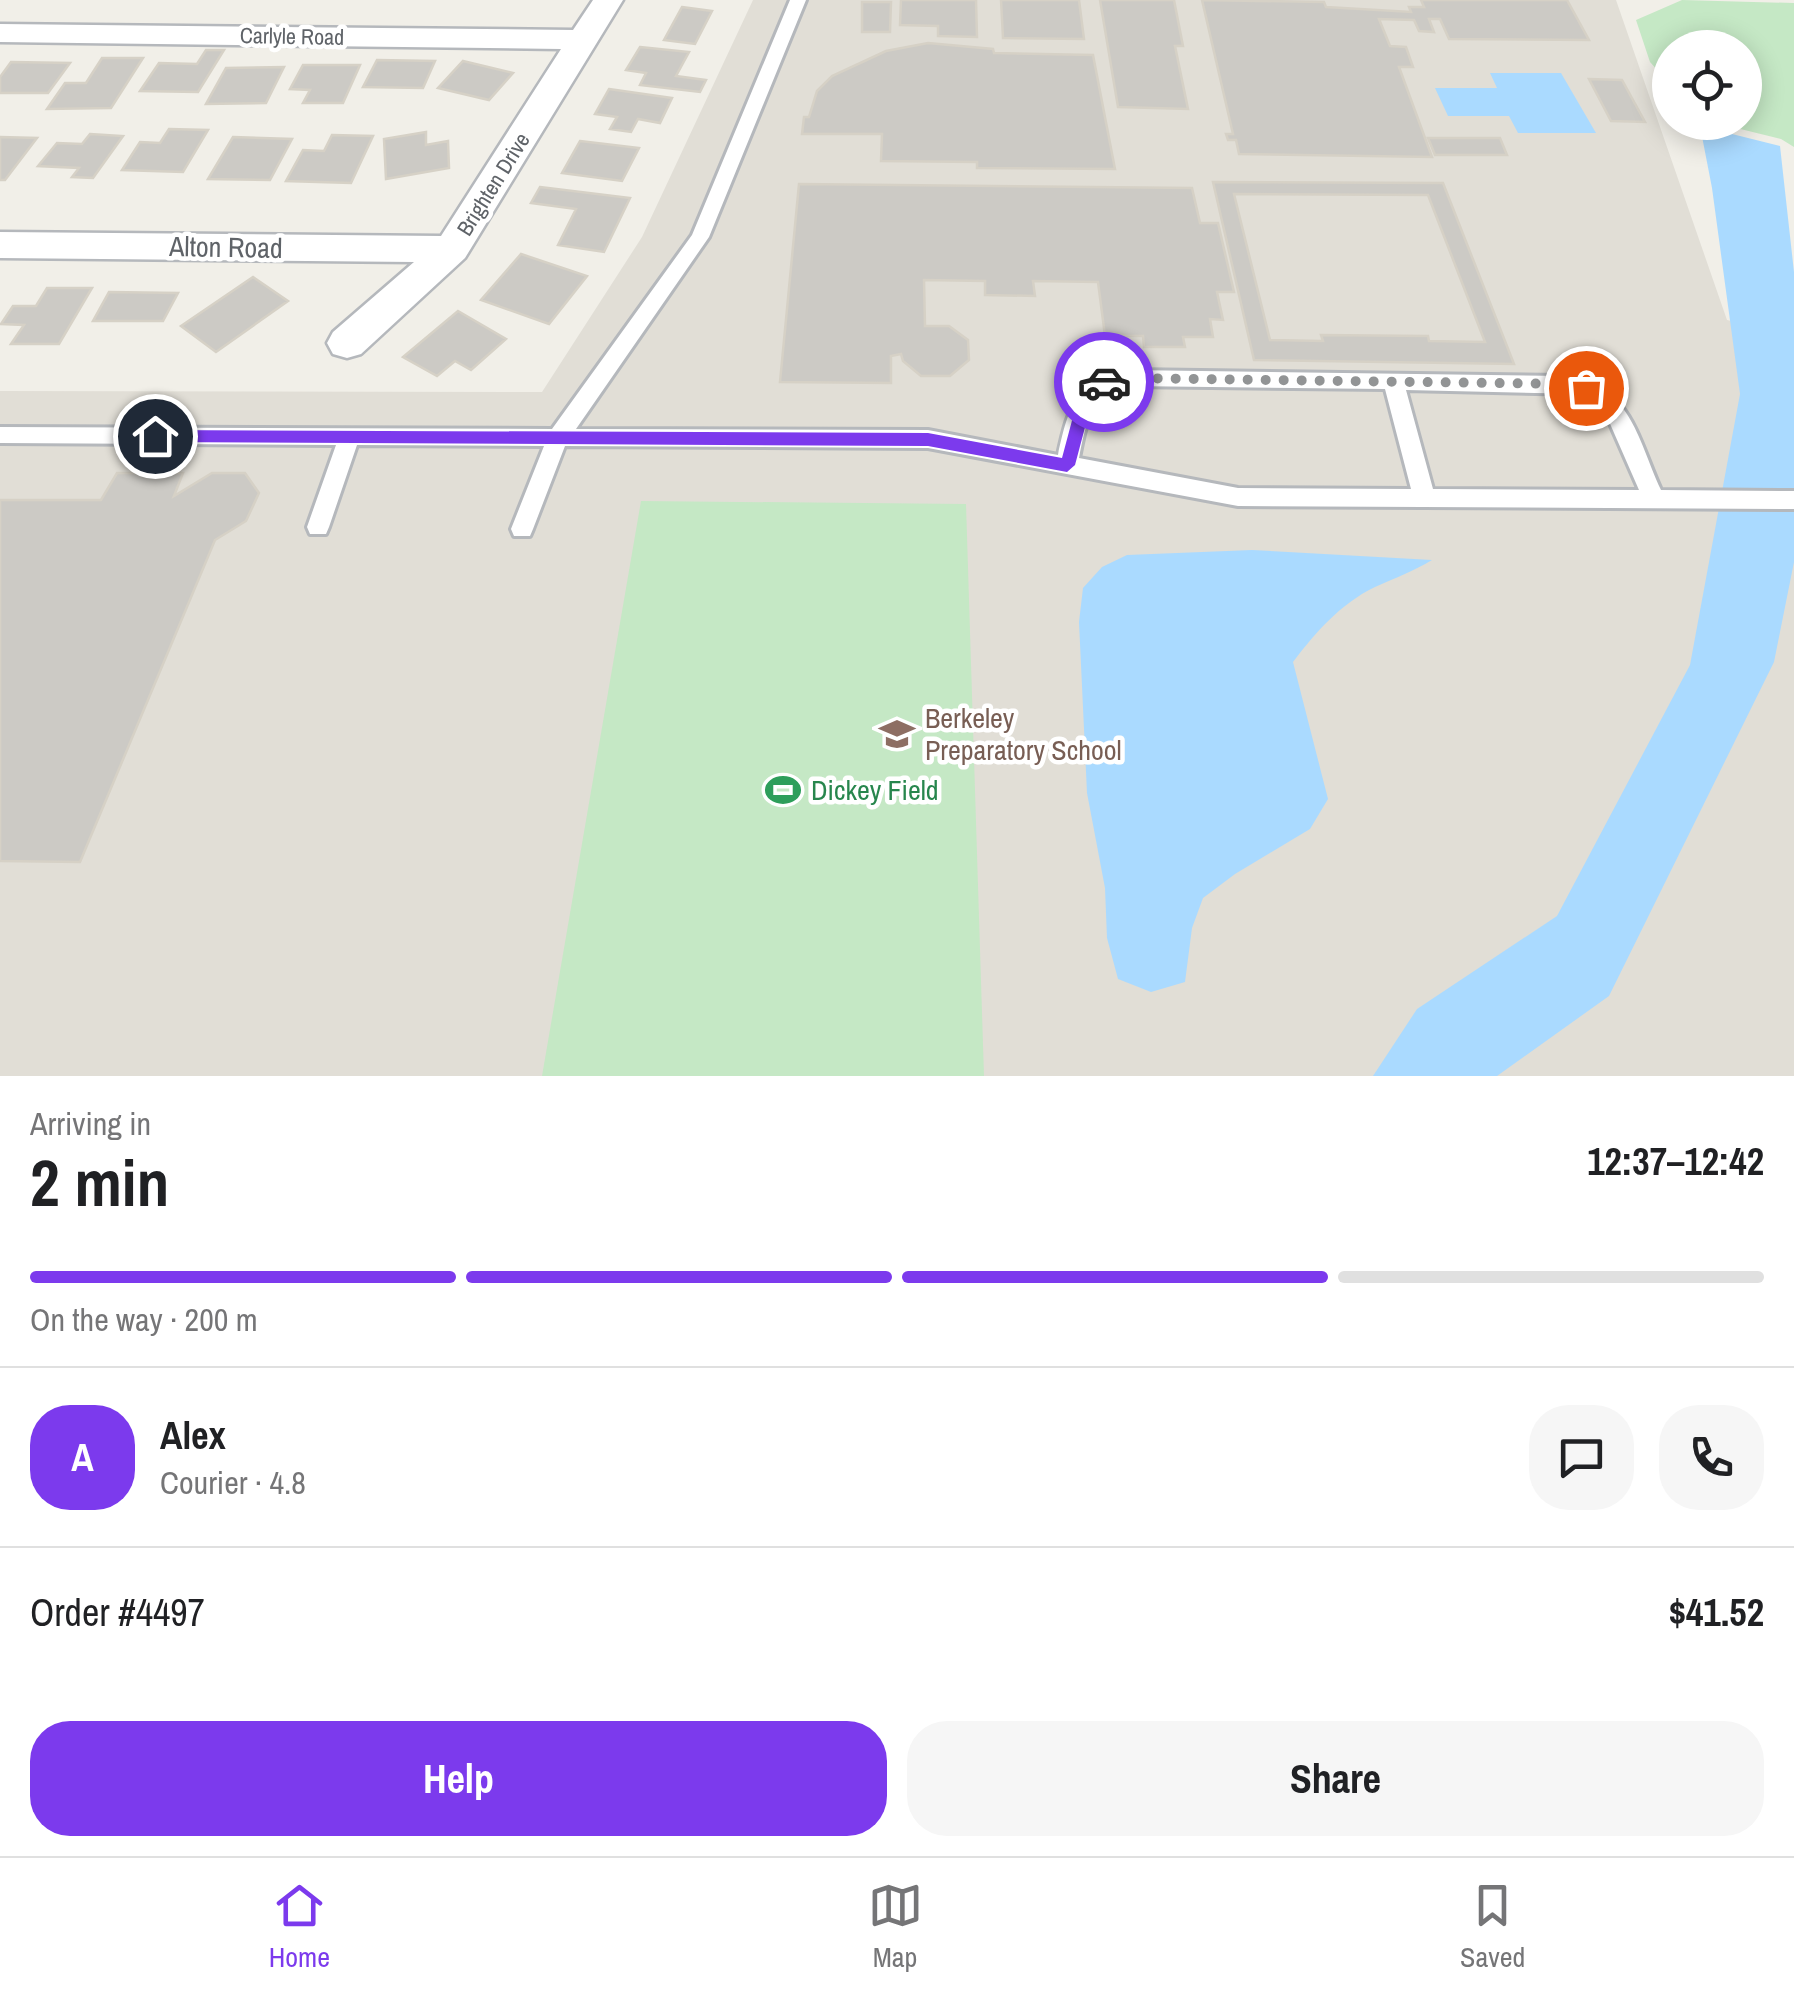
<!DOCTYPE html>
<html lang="en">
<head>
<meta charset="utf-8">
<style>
  body { margin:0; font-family:"Archivo Narrow",sans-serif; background:#f6f6f6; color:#202124; height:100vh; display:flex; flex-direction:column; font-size:38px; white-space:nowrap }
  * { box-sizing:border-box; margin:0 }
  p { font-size:32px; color:#757577 }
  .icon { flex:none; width:55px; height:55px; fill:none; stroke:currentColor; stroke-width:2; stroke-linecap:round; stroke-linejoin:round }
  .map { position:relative; height:1076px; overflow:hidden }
  .drawer { display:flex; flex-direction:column; background:#fff; flex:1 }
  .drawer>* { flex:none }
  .controls { position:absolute; left:1652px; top:30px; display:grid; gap:20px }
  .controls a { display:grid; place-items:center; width:110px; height:110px; border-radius:50%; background:#fff; box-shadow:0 5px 25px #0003; font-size:50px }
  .pin { position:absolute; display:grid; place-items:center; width:85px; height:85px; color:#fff; margin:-42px; border:5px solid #fff; border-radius:50%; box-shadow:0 2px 10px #0007 }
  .courier { position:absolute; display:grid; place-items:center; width:100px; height:100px; margin:-50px; border:8px solid #7c3aed; border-radius:50%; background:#fff; color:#222; box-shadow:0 2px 12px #0007 }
  .headline em { font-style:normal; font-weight:700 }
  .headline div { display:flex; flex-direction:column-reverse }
  .headline { display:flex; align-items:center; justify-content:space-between; height:170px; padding:0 30px }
  h1 { font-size:65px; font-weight:700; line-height:75px }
  .bar { display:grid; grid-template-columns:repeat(4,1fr); gap:15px 10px; align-content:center; height:120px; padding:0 30px }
  .bar i { height:12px; border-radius:8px; background:#e0e0e0 }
  .bar .active { background:#7c3aed }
  .bar p { grid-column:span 4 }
  .line { display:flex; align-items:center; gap:25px; padding:0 30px; border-top:2px solid #e0e0e0 }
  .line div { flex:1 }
  .round { display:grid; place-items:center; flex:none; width:105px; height:105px; border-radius:40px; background:#f6f6f6 }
  .action { display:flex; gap:20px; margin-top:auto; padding:20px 30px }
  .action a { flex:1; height:115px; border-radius:40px; background:#7c3aed; color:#fff; font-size:40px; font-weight:700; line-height:115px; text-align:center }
  .action a+a { background:#f6f6f6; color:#202124 }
  .tabs { display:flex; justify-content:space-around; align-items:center; height:140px; border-top:2px solid #e0e0e0; background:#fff; font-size:28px; color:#757577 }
  .tabs a { display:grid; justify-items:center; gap:5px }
  .tabs .active { color:#7c3aed }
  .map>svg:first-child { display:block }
</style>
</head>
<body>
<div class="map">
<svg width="1794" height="1076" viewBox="0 0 1794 1076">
  <rect width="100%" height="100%" fill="#f1efe8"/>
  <path fill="#e1ded6" d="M 753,0 L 1616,0 L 1727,320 L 1794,336 L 1794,1076 L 0,1076 L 0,391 L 542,392 L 642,237 Z"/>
  <path fill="#c5e8c5" d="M 1682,0 L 1794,3 L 1794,147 L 1781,139 L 1716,123 L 1745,122 L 1745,48 L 1670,48 L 1670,84 L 1650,62 L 1636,20 Z
    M 641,501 L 966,504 L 984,1076 L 542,1076 Z"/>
  <path fill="#aadaff" d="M 1490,73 L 1561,73 L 1596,133 L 1518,133 L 1509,116 L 1448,116 L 1435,88 L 1497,88 Z
    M 1700,126 L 1780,146 L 1794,272 L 1794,562 L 1774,662 L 1609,996 L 1497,1076 L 1373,1076 L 1417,1009 L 1557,916 L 1690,665 L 1740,394 L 1712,188 Z
    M 1252,550 L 1432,560 C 1414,571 1395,578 1375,587 C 1340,604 1316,632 1293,662 L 1328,799 L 1310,829 L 1235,874 L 1203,898 L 1192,928 L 1185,982 L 1151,992 L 1118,979 L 1107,938 L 1105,888 L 1087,793 L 1079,622 L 1083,588 L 1102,567 L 1127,555 Z"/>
  <path fill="#cccac5" stroke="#d6d1c6" stroke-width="2.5" fill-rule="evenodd" d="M 901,0 L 976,0 L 977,37 L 938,36 L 938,26 L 900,25 Z
    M 1001,0 L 1079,0 L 1084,39 L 1003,38 Z
    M 1100,0 L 1174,0 L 1183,46 L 1175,46 L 1188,109 L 1118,107 Z
    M 1202,0 L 1324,2 L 1326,7 L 1411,12 L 1409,7 L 1424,7 L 1421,0 L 1567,0 L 1589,40 L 1449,39 L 1440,19 L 1429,19 L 1434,32 L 1419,31 L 1414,20 L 1379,19 L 1390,46 L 1406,47 L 1413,67 L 1399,67 L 1432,157 L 1239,154 L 1236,140 L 1228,140 L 1226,134 L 1233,134 Z
    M 862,2 L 891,2 L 890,32 L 862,32 Z
    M 682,7 L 712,11 L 695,44 L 664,40 Z
    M 928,43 L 993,49 L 994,53 L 1093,55 L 1115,169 L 977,168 L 977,162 L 881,161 L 882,134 L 802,134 L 804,117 L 809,117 L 817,91 L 832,76 L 886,51 Z
    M 640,47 L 689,52 L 676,76 L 706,80 L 700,92 L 640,85 L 646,73 L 626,70 Z
    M 206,50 L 224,50 L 198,92 L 140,91 L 159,63 L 197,64 Z
    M 102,58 L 143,58 L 111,108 L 47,109 L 65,83 L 86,83 Z
    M 377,60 L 435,61 L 423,88 L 363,87 Z
    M 463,61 L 513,73 L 489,100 L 438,88 Z
    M 11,62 L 70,63 L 48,93 L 0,93 L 0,77 Z
    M 303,65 L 360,65 L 343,103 L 303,103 L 310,90 L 290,89 Z
    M 284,67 L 266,103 L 206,104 L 226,68 Z
    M 1589,79 L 1622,80 L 1645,122 L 1611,121 Z
    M 609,89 L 672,98 L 660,123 L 638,119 L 631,132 L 610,129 L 617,117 L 595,114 Z
    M 169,129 L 208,130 L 183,172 L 122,170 L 140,142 L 160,143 Z
    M 426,132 L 426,145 L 448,141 L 449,168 L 386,179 L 384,139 Z
    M 90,134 L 123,136 L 93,178 L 72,177 L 79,168 L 38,166 L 57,143 L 82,144 Z
    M 332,135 L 373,136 L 351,183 L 286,181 L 303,150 L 324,151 Z
    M 0,137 L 37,138 L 5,180 L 0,180 Z
    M 233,137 L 292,139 L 270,180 L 208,179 Z
    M 1428,138 L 1500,138 L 1507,155 L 1435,155 Z
    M 580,141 L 639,148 L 622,181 L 562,173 Z
    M 1213,182 L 1443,183 L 1514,364 L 1254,360 ZM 1234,194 L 1428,195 L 1485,342 L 1429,341 L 1428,336 L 1321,335 L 1323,341 L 1270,340 Z
    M 799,184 L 1192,188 L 1200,223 L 1218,223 L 1234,292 L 1217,292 L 1223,320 L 1210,319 L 1213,337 L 1183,337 L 1185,347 L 1144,347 L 1143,336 L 1105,336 L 1098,282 L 1033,281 L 1035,296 L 985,295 L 985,281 L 924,280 L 925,326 L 949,326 L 968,340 L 969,360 L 950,376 L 921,376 L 903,361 L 901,354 L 891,356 L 891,383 L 780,382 Z
    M 540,187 L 630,198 L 604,252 L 558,245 L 576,209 L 531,203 Z
    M 521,254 L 587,276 L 549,324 L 481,300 Z
    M 253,277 L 288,301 L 216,352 L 181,326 Z
    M 47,288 L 92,288 L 59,344 L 11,344 L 24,325 L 1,324 L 13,306 L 36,306 Z
    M 109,292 L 178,293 L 163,321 L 93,321 Z
    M 458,311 L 506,339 L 471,370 L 455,361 L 437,376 L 403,357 Z
    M 117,473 L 183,473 L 174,496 L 212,473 L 245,473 L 259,493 L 246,521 L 215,540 L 80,862 L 0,861 L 0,500 L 101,500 Z"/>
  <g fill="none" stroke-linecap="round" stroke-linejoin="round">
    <defs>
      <path id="service" d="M 790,0 L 806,0 L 709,237 L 576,429 L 928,430 L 1058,455 C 1069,404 1076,383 1129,370 L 1563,376 C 1631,385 1636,435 1661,490 L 1794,491 L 1794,509 L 1238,506 L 928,448 L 565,446 L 533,529 L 530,536 L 514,536 L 511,529 L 544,446 L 357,445 L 329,527 L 326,534 L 310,534 L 307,527 L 336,445 L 0,443 L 0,427 L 552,429 L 692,235 ZM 1129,386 L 1385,389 L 1411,489 L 1238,488 L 1079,458 C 1086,423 1090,396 1129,386 ZM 1406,390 L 1581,394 L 1604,410 L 1639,490 L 1433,489 Z"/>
      <path id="minor" d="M 593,0 L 623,0 L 465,258 L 361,354 L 347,358 L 333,354 L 327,343 L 333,332 L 414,262 L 0,258 L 0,232 L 441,236 L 561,49 L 0,42 L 0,24 L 573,30 Z"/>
    </defs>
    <use href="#service" stroke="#b5b8bc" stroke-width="6"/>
    <use href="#minor" stroke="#b5b8bc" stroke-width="5"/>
    <use href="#service" fill="#fff" fill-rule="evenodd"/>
    <use href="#minor" fill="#fff" fill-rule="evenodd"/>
  </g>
  <path fill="#7c3aed" d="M 1104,376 L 1112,382 L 1092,401 L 1075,465 L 1067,472 L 928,446 L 155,442 L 147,436 L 155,430 L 928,433 L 1062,458 L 1078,398 Z"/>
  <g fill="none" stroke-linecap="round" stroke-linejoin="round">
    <path stroke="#929495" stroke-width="10" stroke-dasharray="0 18" d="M 1104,382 L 1130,378 L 1563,384 L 1586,388"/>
  </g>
  <defs>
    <symbol id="school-bare" viewBox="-9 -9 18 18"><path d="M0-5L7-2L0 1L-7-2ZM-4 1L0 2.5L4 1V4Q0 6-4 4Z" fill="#8d6e63" stroke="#fff" stroke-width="2.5" paint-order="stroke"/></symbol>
    <symbol id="stadium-bare" viewBox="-9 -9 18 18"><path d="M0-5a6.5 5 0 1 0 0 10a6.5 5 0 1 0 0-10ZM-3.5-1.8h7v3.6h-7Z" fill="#2e9e5b" stroke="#fff" stroke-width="2.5" paint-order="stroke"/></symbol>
  </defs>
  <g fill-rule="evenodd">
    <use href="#school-bare" x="872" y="709" width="50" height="50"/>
    <use href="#stadium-bare" x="758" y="765" width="50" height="50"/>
  </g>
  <g text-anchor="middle" stroke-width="9" stroke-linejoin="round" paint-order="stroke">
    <g font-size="22" fill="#5f6368" stroke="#fff">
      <text transform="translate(292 36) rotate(1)" y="8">Carlyle Road</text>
      <text transform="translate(493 184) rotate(-58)" y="8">Brighten Drive</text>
    </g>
    <g font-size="28" fill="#5f6368" stroke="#fff">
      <text transform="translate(226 247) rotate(1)" y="10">Alton Road</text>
    </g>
    <g font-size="28" fill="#785e54" stroke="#fff" text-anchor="start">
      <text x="925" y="728">Berkeley<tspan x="925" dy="32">Preparatory School</tspan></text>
    </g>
    <g font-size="28" fill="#27864d" stroke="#fff" text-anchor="start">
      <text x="811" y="800">Dickey Field</text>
    </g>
  </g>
</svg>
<div class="controls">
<a><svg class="icon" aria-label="locate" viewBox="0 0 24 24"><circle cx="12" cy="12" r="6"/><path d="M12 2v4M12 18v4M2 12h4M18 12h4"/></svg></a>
</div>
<div class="pin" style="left:1586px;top:388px;background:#ea580c"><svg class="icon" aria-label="bag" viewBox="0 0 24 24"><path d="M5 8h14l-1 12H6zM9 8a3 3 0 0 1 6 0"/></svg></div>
<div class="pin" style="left:155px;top:436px;background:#1f2937"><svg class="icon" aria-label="home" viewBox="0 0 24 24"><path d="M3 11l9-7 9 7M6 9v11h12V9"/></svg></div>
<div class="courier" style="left:1104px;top:382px"><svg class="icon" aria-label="car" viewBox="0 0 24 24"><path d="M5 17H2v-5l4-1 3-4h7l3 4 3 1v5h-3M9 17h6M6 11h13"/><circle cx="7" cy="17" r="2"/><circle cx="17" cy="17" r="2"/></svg></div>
</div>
<section class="drawer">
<div class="headline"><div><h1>2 min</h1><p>Arriving in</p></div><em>12:37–12:42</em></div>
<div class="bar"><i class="active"></i><i class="active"></i><i class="active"></i><i></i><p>On the way · 200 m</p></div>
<div class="line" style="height:180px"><b class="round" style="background:#7c3aed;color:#fff">A</b><div><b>Alex</b><p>Courier · 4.8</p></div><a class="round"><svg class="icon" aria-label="chat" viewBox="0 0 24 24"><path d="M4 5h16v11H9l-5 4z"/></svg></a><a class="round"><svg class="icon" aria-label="phone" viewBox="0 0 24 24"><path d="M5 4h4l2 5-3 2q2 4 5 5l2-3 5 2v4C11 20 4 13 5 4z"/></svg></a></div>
<div class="line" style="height:130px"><div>Order #4497</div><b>$41.52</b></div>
<div class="action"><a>Help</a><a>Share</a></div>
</section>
<nav class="tabs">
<a class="active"><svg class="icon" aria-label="home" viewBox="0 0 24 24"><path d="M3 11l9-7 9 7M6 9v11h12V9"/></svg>Home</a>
<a><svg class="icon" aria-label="map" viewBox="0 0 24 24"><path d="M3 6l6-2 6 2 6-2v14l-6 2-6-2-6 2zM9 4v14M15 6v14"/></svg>Map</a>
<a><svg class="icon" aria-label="saved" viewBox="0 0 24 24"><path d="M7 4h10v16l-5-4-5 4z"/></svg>Saved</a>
</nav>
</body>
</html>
